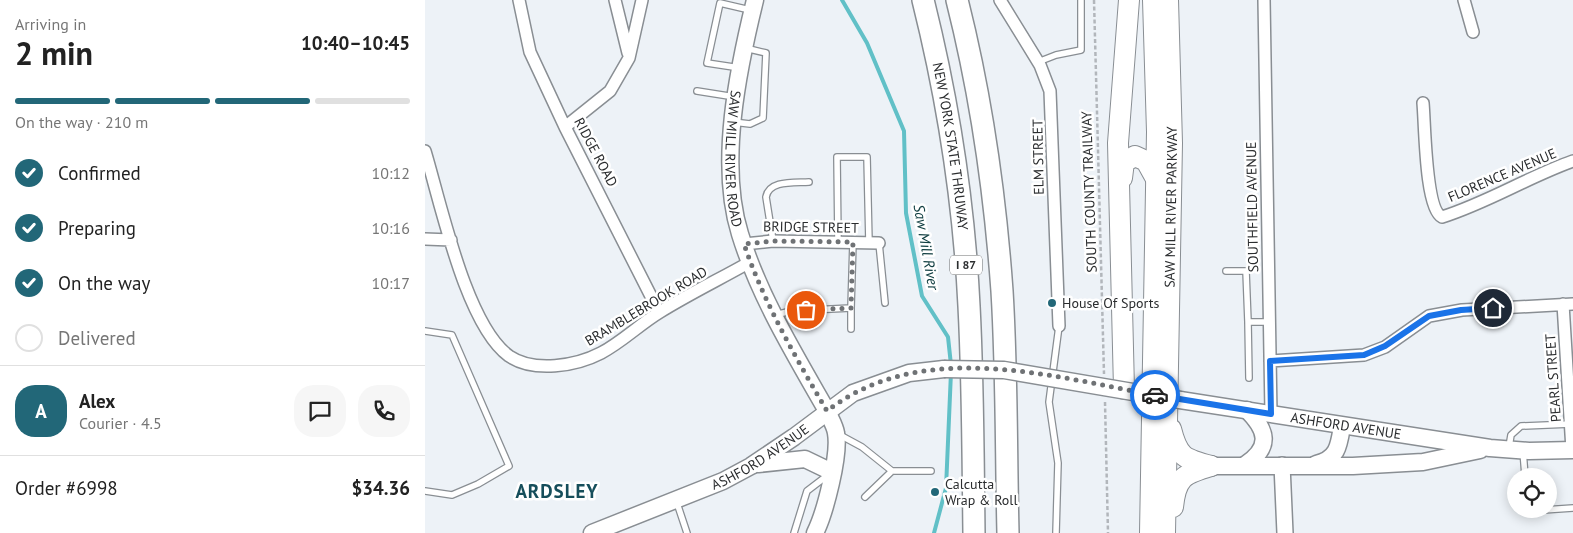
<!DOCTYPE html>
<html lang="en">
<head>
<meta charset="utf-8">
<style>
  body { margin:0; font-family:"PT Sans",sans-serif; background:#f6f6f6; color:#222; height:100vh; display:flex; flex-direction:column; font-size:19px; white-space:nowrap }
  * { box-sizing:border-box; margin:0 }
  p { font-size:16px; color:#767676 }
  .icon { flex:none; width:28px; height:28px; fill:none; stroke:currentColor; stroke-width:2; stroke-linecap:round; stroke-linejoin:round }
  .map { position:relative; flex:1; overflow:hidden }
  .details { display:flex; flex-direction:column; background:#fff; width:425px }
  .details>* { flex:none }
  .fabs { position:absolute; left:1082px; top:468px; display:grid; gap:10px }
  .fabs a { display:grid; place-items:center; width:50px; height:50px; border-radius:50%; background:#fff; box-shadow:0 2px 12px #0003; font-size:25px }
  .pin { position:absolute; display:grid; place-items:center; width:42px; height:42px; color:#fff; margin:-21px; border:2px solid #fff; border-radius:50%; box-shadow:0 1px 5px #0007 }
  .courier { position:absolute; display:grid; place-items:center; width:50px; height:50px; margin:-25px; border:4px solid #1a73e8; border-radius:50%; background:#fff; color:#222; box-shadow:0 1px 6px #0007 }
  .overview em { font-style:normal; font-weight:700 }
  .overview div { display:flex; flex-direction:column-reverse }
  .overview { display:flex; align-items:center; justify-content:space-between; height:85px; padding:0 15px }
  h1 { font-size:32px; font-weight:700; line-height:38px }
  .bar { display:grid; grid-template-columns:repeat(4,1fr); gap:8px 5px; align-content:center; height:60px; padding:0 15px }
  .bar i { height:6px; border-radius:4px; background:#e0e0e0 }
  .bar .selected { background:#226778 }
  .bar p { grid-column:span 4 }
  .line { display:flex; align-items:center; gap:12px; padding:0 15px; border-top:1px solid #e0e0e0 }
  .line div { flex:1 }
  .round { display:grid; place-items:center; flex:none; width:52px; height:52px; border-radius:20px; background:#f6f6f6 }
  ol { padding:0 15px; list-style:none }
  li { display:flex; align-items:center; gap:15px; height:55px }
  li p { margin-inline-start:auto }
  li .icon { padding:5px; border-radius:50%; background:#226778; color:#fff; stroke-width:4 }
  li:last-child { color:#767676 }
  li i { width:28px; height:28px; border:2px solid #e0e0e0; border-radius:50% }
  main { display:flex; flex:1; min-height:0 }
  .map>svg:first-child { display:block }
</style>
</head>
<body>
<main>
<section class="details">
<div class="overview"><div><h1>2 min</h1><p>Arriving in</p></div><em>10:40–10:45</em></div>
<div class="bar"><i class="selected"></i><i class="selected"></i><i class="selected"></i><i></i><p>On the way · 210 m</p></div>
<ol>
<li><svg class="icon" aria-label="check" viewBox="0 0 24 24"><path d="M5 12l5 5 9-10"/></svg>Confirmed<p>10:12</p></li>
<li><svg class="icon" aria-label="check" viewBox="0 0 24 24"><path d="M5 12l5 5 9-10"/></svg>Preparing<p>10:16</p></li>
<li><svg class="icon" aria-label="check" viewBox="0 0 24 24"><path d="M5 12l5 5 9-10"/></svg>On the way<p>10:17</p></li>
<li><i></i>Delivered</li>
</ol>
<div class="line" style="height:90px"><b class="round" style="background:#226778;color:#fff">A</b><div><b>Alex</b><p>Courier · 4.5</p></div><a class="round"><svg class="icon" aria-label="chat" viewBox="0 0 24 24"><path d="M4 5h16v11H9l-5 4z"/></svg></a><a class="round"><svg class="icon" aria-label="phone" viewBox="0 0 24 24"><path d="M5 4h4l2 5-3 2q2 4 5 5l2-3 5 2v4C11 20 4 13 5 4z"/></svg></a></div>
<div class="line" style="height:65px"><div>Order #6998</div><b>$34.36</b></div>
</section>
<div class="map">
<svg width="1148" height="533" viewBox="0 0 1148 533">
  <rect width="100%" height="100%" fill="#edf2f7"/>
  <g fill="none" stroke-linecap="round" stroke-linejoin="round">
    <path stroke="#61c0c7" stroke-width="4" d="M 417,0 L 442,43 L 479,131 L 481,213 L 497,296 L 523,337 L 526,365
      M 509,533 L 521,488 L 526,372"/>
    <defs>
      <path id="service" d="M 613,62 L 631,55 L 656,50 L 656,0
        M 315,68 L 282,63 L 295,3 L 325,10
        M 272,91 L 310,97
        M 308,122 L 325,124 L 338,118 L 341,53 L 320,48
        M 348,241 L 341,197 C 344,180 369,183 384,182
        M 413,242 L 412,157 L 442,157 L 444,243
        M 454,243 L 460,303
        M 801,271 L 821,271 L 823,322
        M 426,308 L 426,329
        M 350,315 L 366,311 L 426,308 L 428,242
        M 0,331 L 27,335 L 84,466 L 53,484 L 27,495 L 0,491
        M 824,378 L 823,322 L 845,322
        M 413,434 L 437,447 L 467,471
        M 1084,447 L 1086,435 L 1096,426 L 1146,424
        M 1098,451 L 1100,476
        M 440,497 L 467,471 L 506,471
        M 251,500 L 262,533
        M 1104,509 L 1104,511 L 1148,508
        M 369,533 L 382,491 L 403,475
        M 631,533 L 633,463 L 624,402 L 634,326"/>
      <path id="minor" d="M 94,0 L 105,52 L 140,127 L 234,312
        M 190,0 L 203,53
        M 575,0 L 615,65 L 625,91 L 634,326
        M 839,0 L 846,414
        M 1039,0 L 1048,32
        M 998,103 C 1000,123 1000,209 1017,217 C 1062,203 1103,177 1148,161
        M 140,127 L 185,91 L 204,58 L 217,0
        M 0,151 C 16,204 41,325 84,356 C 109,373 151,366 176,353 C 197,342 215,324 235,312 C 264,294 295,279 325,262
        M 0,239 L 26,240
        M 319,244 L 348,241 L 454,243
        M 1138,304 L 1147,450
        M 845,361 L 939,355 L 960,347 L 1004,316 L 1037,310 L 1148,304"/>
      <path id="tertiary" d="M 857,465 L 860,533"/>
      <g id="secondary">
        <path id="s1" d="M 330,0 C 313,69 293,164 315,234 C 334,296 370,355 402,411 C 405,418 410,426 411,433 C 415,455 400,513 390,533"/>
        <path id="s2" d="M 755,400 L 1065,448 L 1104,451 L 1148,450"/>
        <path d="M 333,464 L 380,459 L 407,472"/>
        <path d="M 891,464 C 913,459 914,445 917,426"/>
        <path d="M 820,465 C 847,447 842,430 822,410"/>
        <path d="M 786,466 L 928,466 L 998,462 L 1055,450"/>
        <path id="s3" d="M 167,533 L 298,481 L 326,466 L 369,437 L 428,393 L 484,373 L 519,369"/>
      </g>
      <g id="trunk">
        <path d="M 697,178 L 699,162 L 710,156 L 721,161 L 731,179"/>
        <path d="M 699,389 L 693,143 L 704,0"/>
        <path d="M 746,429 C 753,457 759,459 786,466"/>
        <path d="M 748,507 C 751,477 759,474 786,466"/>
        <path d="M 725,533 L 732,132 L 728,0"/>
        <path id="s4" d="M 740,533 L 747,143 L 743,0"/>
      </g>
      <g id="motorway">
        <path id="s5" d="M 498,0 C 523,100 539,203 544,306 C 548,382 548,457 549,533"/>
        <path d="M 532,0 C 556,95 570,193 577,291 C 582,372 581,452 583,533"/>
      </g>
    </defs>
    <use href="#service" stroke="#898e93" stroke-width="8"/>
    <use href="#minor" stroke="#898e93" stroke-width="14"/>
    <use href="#tertiary" stroke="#898e93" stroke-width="18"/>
    <use href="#secondary" stroke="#898e93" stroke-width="19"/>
    <use href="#trunk" stroke="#898e93" stroke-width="22"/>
    <use href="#motorway" stroke="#898e93" stroke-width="24"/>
    <path stroke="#b2b6bb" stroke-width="2.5" stroke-dasharray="4 2.5" stroke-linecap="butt" d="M 669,0 L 679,374
      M 643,305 L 677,305
      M 680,402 L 683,533"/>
    <use href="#service" stroke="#fff" stroke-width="5.5"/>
    <use href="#minor" stroke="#fff" stroke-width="11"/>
    <use href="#tertiary" stroke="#fff" stroke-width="15"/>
    <use href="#secondary" stroke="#fff" stroke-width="16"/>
    <use href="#trunk" stroke="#fff" stroke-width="20"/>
    <use href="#motorway" stroke="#fff" stroke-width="21"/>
    <defs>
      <path id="secondary-bridge" d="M 519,369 L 579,370 L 755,400"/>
    </defs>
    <use href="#secondary-bridge" stroke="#898e93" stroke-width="19" stroke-linecap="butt"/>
    <use href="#secondary-bridge" stroke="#fff" stroke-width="16"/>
  </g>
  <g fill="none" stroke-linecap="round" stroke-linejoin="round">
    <path stroke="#6f7275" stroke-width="5" stroke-dasharray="0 9" d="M 381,310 L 426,308 L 428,242 L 348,241 L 319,244 C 339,303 371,358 402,411 C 496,338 624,376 730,395"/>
    <path stroke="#1a73e8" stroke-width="6" d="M 730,395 L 846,414 L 845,361 L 939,355 L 960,346 L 1004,316 L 1036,310 L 1068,308"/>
  </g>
  <g fill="#226778" stroke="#fff" stroke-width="2">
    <circle cx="627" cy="303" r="5"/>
    <circle cx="510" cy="492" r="5"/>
  </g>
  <g text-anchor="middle" stroke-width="5" stroke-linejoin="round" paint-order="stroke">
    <rect fill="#fff" stroke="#6b6c6d" stroke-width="1" x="525" y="255.5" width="32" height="19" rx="4"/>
    <g font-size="12" font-weight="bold" fill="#2b2d2f">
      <text x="541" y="269">I 87</text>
    </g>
    <g font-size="14" fill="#2b2d2f" stroke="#fff">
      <text dy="5" stroke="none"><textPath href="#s5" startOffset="149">NEW YORK STATE THRUWAY</textPath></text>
      <text transform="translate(171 152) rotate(62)" y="5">RIDGE ROAD</text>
      <text transform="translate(613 157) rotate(-91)" y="5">ELM STREET</text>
      <text dy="5" stroke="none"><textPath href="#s1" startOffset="161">SAW MILL RIVER ROAD</textPath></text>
      <text transform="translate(1077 175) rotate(-23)" y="5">FLORENCE AVENUE</text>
      <text transform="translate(664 192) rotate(-92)" y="5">SOUTH COUNTY TRAILWAY</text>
      <text dy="5" stroke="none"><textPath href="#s4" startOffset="326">SAW MILL RIVER PARKWAY</textPath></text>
      <text transform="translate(827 207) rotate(-91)" y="5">SOUTHFIELD AVENUE</text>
      <text transform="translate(386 227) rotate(1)" y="5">BRIDGE STREET</text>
      <text transform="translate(221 306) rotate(-31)" y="5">BRAMBLEBROOK ROAD</text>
      <text transform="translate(1128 378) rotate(-94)" y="5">PEARL STREET</text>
      <text dy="5" stroke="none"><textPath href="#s2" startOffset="168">ASHFORD AVENUE</textPath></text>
      <text dy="5" stroke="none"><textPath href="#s3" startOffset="185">ASHFORD AVENUE</textPath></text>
    </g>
    <g font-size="14" fill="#2b2d2f" stroke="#fff" text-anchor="start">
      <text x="637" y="308">House Of Sports</text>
      <text x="520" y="489">Calcutta<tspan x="520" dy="16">Wrap &amp; Roll</tspan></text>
    </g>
    <g font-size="15" font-style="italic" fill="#134043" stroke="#fff">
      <text transform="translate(501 247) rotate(80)" y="5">Saw Mill River</text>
    </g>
    <g font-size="19" font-weight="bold" letter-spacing="1" fill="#164e5b" stroke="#fff">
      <text x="132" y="498">ARDSLEY</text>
    </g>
  </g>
</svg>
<div class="fabs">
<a><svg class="icon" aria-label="locate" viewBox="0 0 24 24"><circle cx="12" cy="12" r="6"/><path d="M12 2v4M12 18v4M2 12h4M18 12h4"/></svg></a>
</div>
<div class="pin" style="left:381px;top:310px;background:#ea580c"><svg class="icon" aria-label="bag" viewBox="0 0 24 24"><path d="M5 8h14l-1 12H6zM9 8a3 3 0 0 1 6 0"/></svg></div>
<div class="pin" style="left:1068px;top:308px;background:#1f2937"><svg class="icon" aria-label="home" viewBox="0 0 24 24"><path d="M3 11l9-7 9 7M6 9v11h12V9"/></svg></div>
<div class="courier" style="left:730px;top:395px"><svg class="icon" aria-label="car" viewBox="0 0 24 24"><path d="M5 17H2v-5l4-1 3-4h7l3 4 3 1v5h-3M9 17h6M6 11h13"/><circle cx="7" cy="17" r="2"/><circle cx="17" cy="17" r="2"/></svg></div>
</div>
</main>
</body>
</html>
